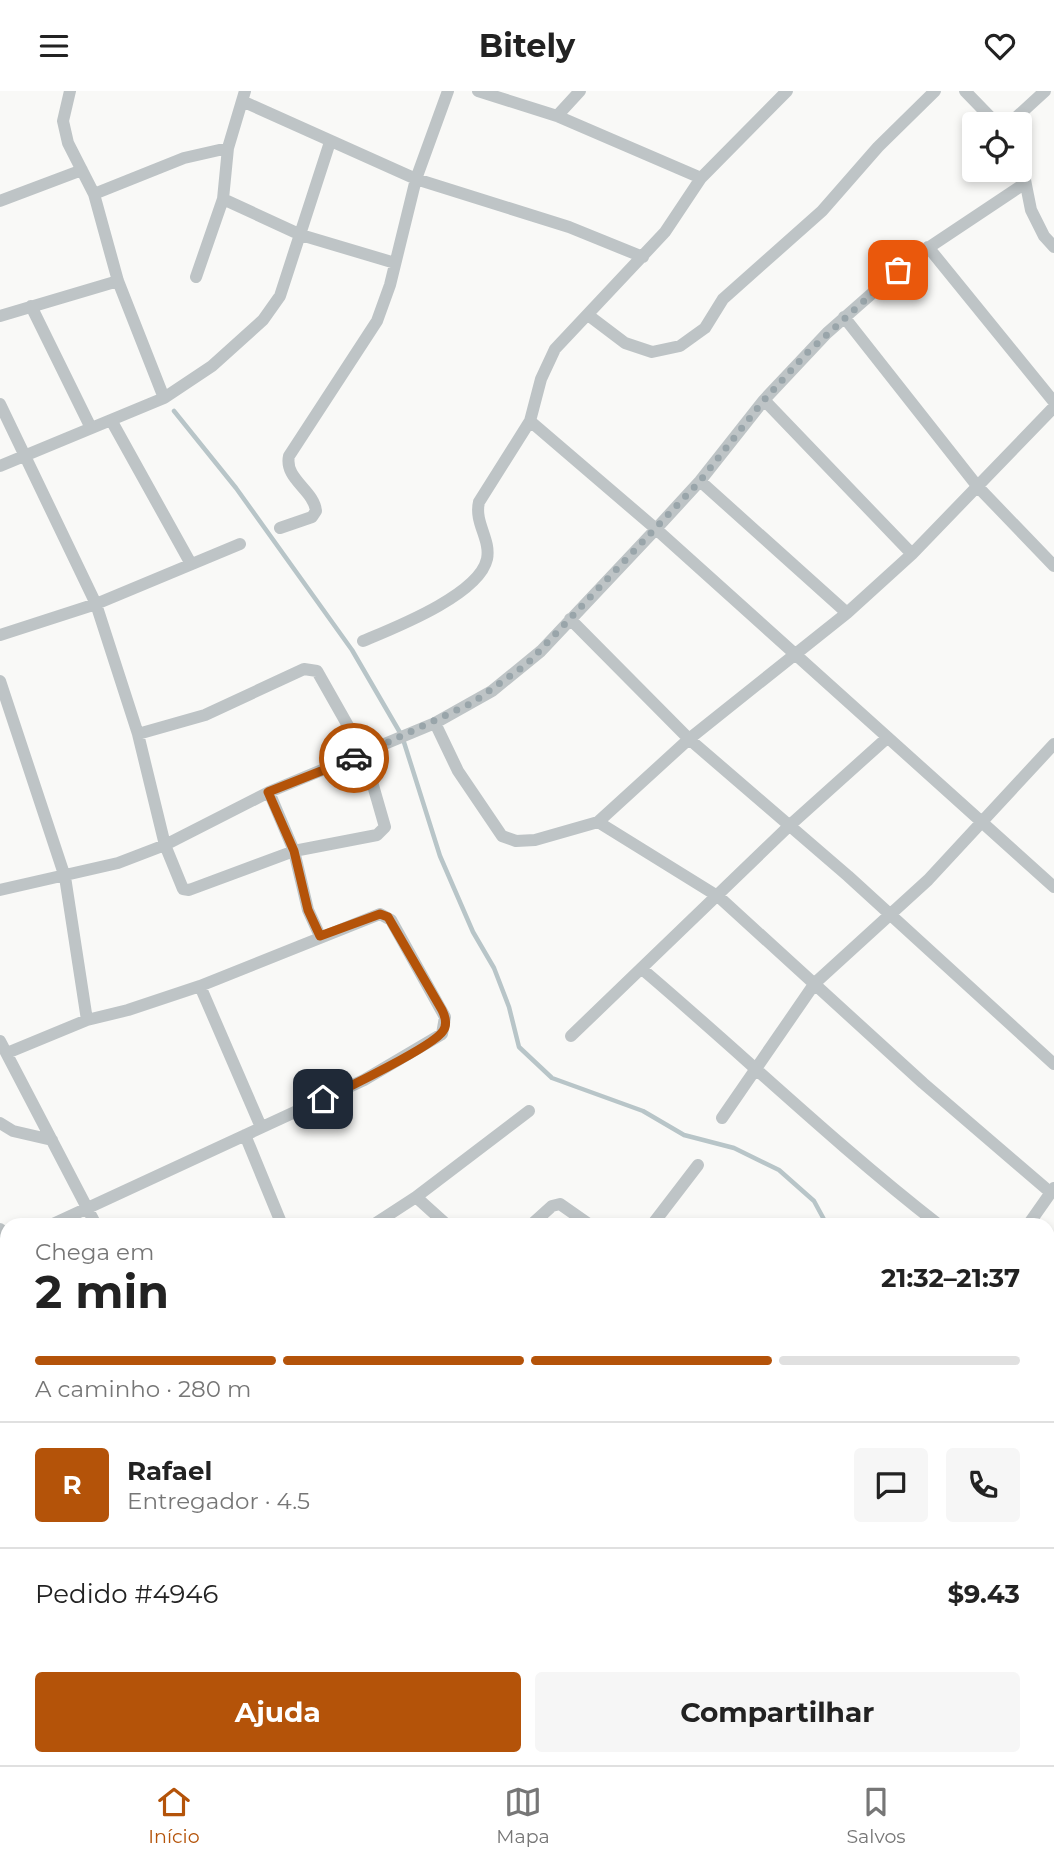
<!DOCTYPE html>
<html lang="pt">
<head>
<meta charset="utf-8">
<style>
  body { margin:0; font-family:Montserrat,sans-serif; background:#f6f6f6; color:#222; height:100vh; display:flex; flex-direction:column; font-size:26px; white-space:nowrap }
  * { box-sizing:border-box; margin:0 }
  p { font-size:23px; color:#767676 }
  .icon { flex:none; width:38px; height:38px; fill:none; stroke:currentColor; stroke-width:2; stroke-linecap:round; stroke-linejoin:round }
  .map { position:relative; flex:1; overflow:hidden }
  .details { position:absolute; left:0px; top:1127px; width:1055px; height:548px; display:flex; flex-direction:column; background:#fff; border-radius:21px 21px 0 0; box-shadow:0 4px 10px #0003 }
  .details>* { flex:none }
  .fabs { position:absolute; left:962px; top:21px; display:grid; gap:14px }
  .fabs a { display:grid; place-items:center; width:70px; height:70px; border-radius:7px; background:#fff; box-shadow:0 4px 10px #0003; font-size:35px }
  .pin { position:absolute; display:grid; place-items:center; width:60px; height:60px; color:#fff; margin:-30px; border-radius:14px; box-shadow:0 4px 10px #0006 }
  .courier { position:absolute; display:grid; place-items:center; width:70px; height:70px; margin:-35px; border:5px solid #b45309; border-radius:50%; background:#fff; color:#222; box-shadow:0 2px 9px #0007 }
  .headline em { font-style:normal; font-weight:700 }
  .headline div { display:flex; flex-direction:column-reverse }
  .headline { display:flex; align-items:center; justify-content:space-between; height:119px; padding:0 35px }
  h1 { font-size:46px; font-weight:700; line-height:52px }
  .bar { display:grid; grid-template-columns:repeat(4,1fr); gap:10px 7px; align-content:center; height:84px; padding:0 35px }
  .bar i { height:9px; border-radius:5px; background:#e0e0e0 }
  .bar .active { background:#b45309 }
  .bar p { grid-column:span 4 }
  .line { display:flex; align-items:center; gap:18px; padding:0 35px; border-top:2px solid #e0e0e0 }
  .line div { flex:1 }
  .round { display:grid; place-items:center; flex:none; width:74px; height:74px; border-radius:7px; background:#f6f6f6 }
  .action { display:flex; gap:14px; margin-top:auto; padding:14px 35px }
  .action a { flex:1; height:80px; border-radius:7px; background:#b45309; color:#fff; font-size:28px; font-weight:700; line-height:80px; text-align:center }
  .action a+a { background:#f6f6f6; color:#222 }
  header { display:flex; justify-content:space-between; align-items:center; height:91px; padding:0 35px; background:#fff; font-size:32px; font-weight:700 }
  .dock { display:flex; justify-content:space-around; align-items:center; height:98px; border-top:2px solid #e0e0e0; background:#fff; font-size:19px; color:#767676 }
  .dock a { display:grid; justify-items:center; gap:4px }
  .dock .active { color:#b45309 }
  .map>svg:first-child { display:block }
</style>
</head>
<body>
<header><svg class="icon" aria-label="menu" viewBox="0 0 24 24"><path d="M4 6h16M4 12h16M4 18h16"/></svg>Bitely<svg class="icon" aria-label="heart" viewBox="0 0 24 24"><path d="M12 20l-8-8c-3-5 5-10 8-4 3-6 11-1 8 4z"/></svg></header>
<div class="map">
<svg width="1054" height="1674" viewBox="0 0 1054 1674">
  <rect width="100%" height="100%" fill="#f9f9f7"/>
  <g fill="none" stroke-linecap="round" stroke-linejoin="round">
    <path stroke="#b8c5c8" stroke-width="4.5" d="M 174,320 L 236,397 L 352,559 L 402,645 L 440,765 L 473,841 L 494,877 L 509,916 L 519,956 L 552,987 L 643,1020 L 684,1044 L 734,1057 L 779,1079 L 814,1110 L 827,1134"/>
    <path stroke="#bec4c6" stroke-width="12" d="M 70,0 L 63,30 L 68,52 L 94,103 L 118,190 L 164,307
      M 478,0 L 557,25 L 701,87
      M 965,0 L 997,33
      M 242,10 L 416,88 L 569,136 L 643,166
      M 557,25 L 580,0
      M 1009,33 L 1045,0
      M 1020,64 L 1031,119 L 1044,145 L 1054,156
      M 94,103 L 184,67 L 228,57
      M 223,108 L 301,144 L 395,172
      M 0,110 L 82,79
      M 928,156 L 1054,311
      M 196,186 L 223,108 L 228,57 L 245,0
      M 31,215 L 91,337
      M 588,224 L 625,252 L 652,261 L 680,255 L 705,237 L 723,208 L 822,120 L 878,56 L 935,0
      M 0,225 L 118,190
      M 844,226 L 978,396 L 1054,475
      M 764,309 L 912,463
      M 0,313 L 96,513 L 138,643 L 165,754 L 183,798 L 189,799 L 294,760 L 377,744 L 385,736 L 364,663 L 317,580 L 304,578 L 205,624 L 138,643
      M 111,329 L 191,473
      M 530,330 L 656,438 L 1054,796
      M 0,375 L 164,307 L 212,275 L 263,229 L 280,205 L 330,51
      M 700,390 L 847,522
      M 280,437 L 312,426 L 316,420 C 314,399 284,388 289,365 L 377,230 L 390,194 L 416,88 L 448,0
      M 570,528 L 689,648 L 848,785 L 1054,973
      M 0,544 L 96,513 L 240,453
      M 363,550 C 394,537 479,504 487,468 C 491,448 474,432 479,411 L 530,330 L 541,288 L 555,258 L 665,141 L 701,87 L 787,0
      M 0,590 L 65,786 L 87,929
      M 435,632 L 458,680 L 502,745 L 516,750 L 535,749 L 598,731 L 689,648 L 847,522 L 912,463 L 1054,316
      M 269,701 L 294,760 L 308,819 L 320,845
      M 598,731 L 719,806 L 923,992 L 1050,1101
      M 0,799 L 118,772 L 165,754 L 269,701 L 435,632 L 492,600 L 541,560 L 656,438 L 700,390 L 764,309 L 827,242 L 910,169 L 1024,93
      M 642,878 C 742,963 836,1054 939,1134
      M 200,895 L 261,1036
      M 571,945 L 789,735 L 887,647
      M 0,950 L 96,1134
      M 7,962 L 87,929 L 128,919 L 200,895 L 380,823 L 391,829 L 445,926 L 442,943 L 364,989 L 51,1134
      M 722,1027 L 815,892 L 928,789 L 1054,653
      M 0,1032 L 13,1040 L 52,1049
      M 245,1044 L 282,1134
      M 416,1106 L 447,1134
      M 373,1134 L 416,1106 L 529,1020
      M 531,1134 L 552,1115 L 560,1113 L 590,1134
      M 652,1134 L 698,1074
      M 1028,1134 L 1054,1097
      M 0,1138 L 7,1145
      M 0,1157 L 7,1153
      M 0,1377 L 7,1391
      M 0,1486 L 7,1483
      M 0,1541 L 7,1557
      M 247,1668 L 253,1674
      M 379,1668 L 381,1674
      M 466,1668 L 466,1674
      M 1034,1668 L 1054,1670
      M 40,1674 L 51,1668
      M 85,1674 L 86,1668
      M 209,1674 L 214,1668
      M 274,1674 L 294,1668"/>
  </g>
  <g fill="none" stroke-linecap="round" stroke-linejoin="round">
    <path stroke="#99a5aa" stroke-width="7" stroke-dasharray="0 12.6" d="M 354,667 L 472,612 L 527,573 L 700,390 L 764,309 L 807,262 L 898,179"/>
    <path stroke="#b45309" stroke-width="9" d="M 323,1008 C 343,999 434,955 443,940 C 448,933 445,925 442,919 L 388,826 L 380,823 L 320,845 L 308,819 L 294,760 L 268,701 L 354,667"/>
  </g>
</svg>
<div class="fabs">
<a><svg class="icon" aria-label="locate" viewBox="0 0 24 24"><circle cx="12" cy="12" r="6"/><path d="M12 2v4M12 18v4M2 12h4M18 12h4"/></svg></a>
</div>
<div class="pin" style="left:898px;top:179px;background:#ea580c"><svg class="icon" aria-label="bag" viewBox="0 0 24 24"><path d="M5 8h14l-1 12H6zM9 8a3 3 0 0 1 6 0"/></svg></div>
<div class="pin" style="left:323px;top:1008px;background:#1f2937"><svg class="icon" aria-label="home" viewBox="0 0 24 24"><path d="M3 11l9-7 9 7M6 9v11h12V9"/></svg></div>
<div class="courier" style="left:354px;top:667px"><svg class="icon" aria-label="car" viewBox="0 0 24 24"><path d="M5 17H2v-5l4-1 3-4h7l3 4 3 1v5h-3M9 17h6M6 11h13"/><circle cx="7" cy="17" r="2"/><circle cx="17" cy="17" r="2"/></svg></div>
<section class="details">
<div class="headline"><div><h1>2 min</h1><p>Chega em</p></div><em>21:32–21:37</em></div>
<div class="bar"><i class="active"></i><i class="active"></i><i class="active"></i><i></i><p>A caminho · 280 m</p></div>
<div class="line" style="height:126px"><b class="round" style="background:#b45309;color:#fff">R</b><div><b>Rafael</b><p>Entregador · 4.5</p></div><a class="round"><svg class="icon" aria-label="chat" viewBox="0 0 24 24"><path d="M4 5h16v11H9l-5 4z"/></svg></a><a class="round"><svg class="icon" aria-label="phone" viewBox="0 0 24 24"><path d="M5 4h4l2 5-3 2q2 4 5 5l2-3 5 2v4C11 20 4 13 5 4z"/></svg></a></div>
<div class="line" style="height:91px"><div>Pedido #4946</div><b>$9.43</b></div>
<div class="action"><a>Ajuda</a><a>Compartilhar</a></div>
</section>
</div>
<nav class="dock">
<a class="active"><svg class="icon" aria-label="home" viewBox="0 0 24 24"><path d="M3 11l9-7 9 7M6 9v11h12V9"/></svg>Início</a>
<a><svg class="icon" aria-label="map" viewBox="0 0 24 24"><path d="M3 6l6-2 6 2 6-2v14l-6 2-6-2-6 2zM9 4v14M15 6v14"/></svg>Mapa</a>
<a><svg class="icon" aria-label="saved" viewBox="0 0 24 24"><path d="M7 4h10v16l-5-4-5 4z"/></svg>Salvos</a>
</nav>
</body>
</html>
